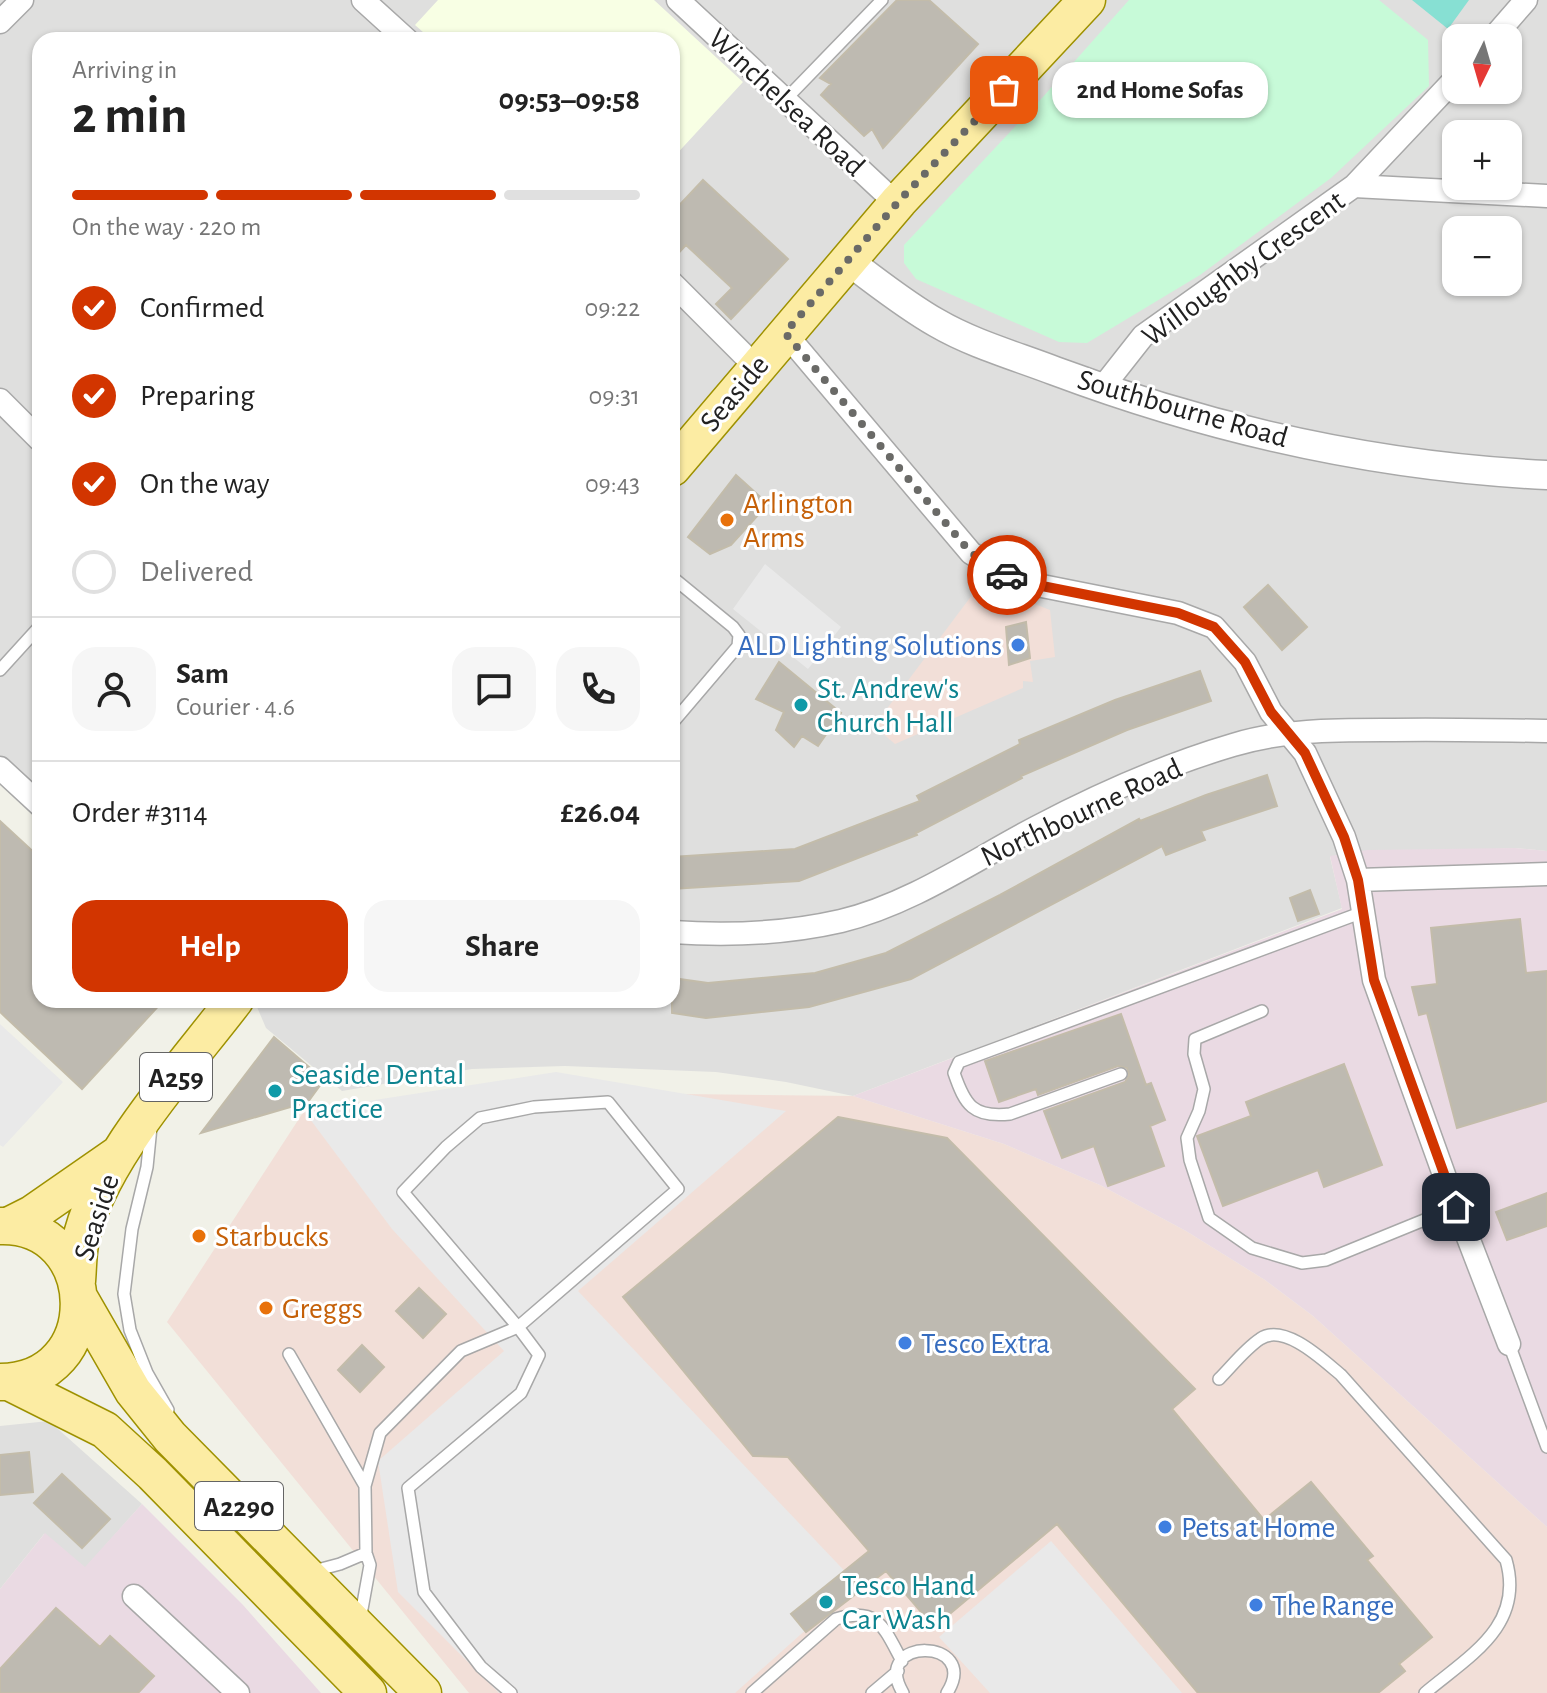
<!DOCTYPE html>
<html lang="en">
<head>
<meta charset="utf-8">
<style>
  body { margin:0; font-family:"Alegreya Sans",sans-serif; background:#f6f6f6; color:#222; height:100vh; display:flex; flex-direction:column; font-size:30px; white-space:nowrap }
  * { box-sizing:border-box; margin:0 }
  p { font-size:26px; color:#767676 }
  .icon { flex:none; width:44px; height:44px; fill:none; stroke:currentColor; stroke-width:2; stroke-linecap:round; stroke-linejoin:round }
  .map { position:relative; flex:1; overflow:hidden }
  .panel { position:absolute; left:32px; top:32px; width:648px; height:976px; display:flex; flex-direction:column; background:#fff; border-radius:24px; box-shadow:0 2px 6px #0004 }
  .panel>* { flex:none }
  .needle { width:52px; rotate:185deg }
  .buttons { position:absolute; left:1442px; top:24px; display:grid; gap:16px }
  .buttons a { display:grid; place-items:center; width:80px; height:80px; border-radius:16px; background:#fff; box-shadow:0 2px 6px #0004; font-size:40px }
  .pin { position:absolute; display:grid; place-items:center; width:68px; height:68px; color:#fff; margin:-34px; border-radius:16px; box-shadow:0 4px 12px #0006 }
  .courier { position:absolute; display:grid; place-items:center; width:80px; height:80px; margin:-40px; border:6px solid #d23500; border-radius:50%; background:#fff; color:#222; box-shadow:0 2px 10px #0007 }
  .bubble { position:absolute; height:56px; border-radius:24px; background:#fff; box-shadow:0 2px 6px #0004; font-size:26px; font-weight:700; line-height:56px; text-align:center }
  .overview em { font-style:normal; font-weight:700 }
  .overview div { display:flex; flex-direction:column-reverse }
  .overview { display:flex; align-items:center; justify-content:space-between; height:136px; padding:0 40px }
  h1 { font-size:52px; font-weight:700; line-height:60px }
  .bar { display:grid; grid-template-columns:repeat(4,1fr); gap:12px 8px; align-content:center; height:96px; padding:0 40px }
  .bar i { height:10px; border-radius:6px; background:#e0e0e0 }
  .bar .current { background:#d23500 }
  .bar p { grid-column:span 4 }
  .line { display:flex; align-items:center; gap:20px; padding:0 40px; border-top:2px solid #e0e0e0 }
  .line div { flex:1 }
  .round { display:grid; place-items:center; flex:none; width:84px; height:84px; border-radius:24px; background:#f6f6f6 }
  ol { padding:0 40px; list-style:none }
  li { display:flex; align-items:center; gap:24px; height:88px }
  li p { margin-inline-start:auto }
  li .icon { padding:8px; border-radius:50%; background:#d23500; color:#fff; stroke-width:4 }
  li:last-child { color:#767676 }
  li i { width:44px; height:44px; border:4px solid #e0e0e0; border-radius:50% }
  .action { display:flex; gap:16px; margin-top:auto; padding:16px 40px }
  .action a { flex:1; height:92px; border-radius:24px; background:#d23500; color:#fff; font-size:32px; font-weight:700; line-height:92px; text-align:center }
  .action a+a { background:#f6f6f6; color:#222 }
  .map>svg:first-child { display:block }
</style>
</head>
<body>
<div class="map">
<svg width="1547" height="1693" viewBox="0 0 1547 1693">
  <rect width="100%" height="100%" fill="#f1f1e8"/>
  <path fill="#dfdfde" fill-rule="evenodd" d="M 0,0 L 1547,0 L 1547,851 L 1515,848 L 1330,857 L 1342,908 L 853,1096 L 786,1082 L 716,1072 L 565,1066 L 472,1069 L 342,1091 L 266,1028 L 254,1000 L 672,1000 L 672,40 L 40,40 L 40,790 L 0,756 ZM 1456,38 L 1508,38 L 1508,90 L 1456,90 ZM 1456,134 L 1508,134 L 1508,186 L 1456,186 ZM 1456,230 L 1508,230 L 1508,282 L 1456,282 Z
    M 49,1421 L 142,1504 L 85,1568 L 44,1534 L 0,1589 L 0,1426 Z"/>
  <path fill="#f2dfd8" d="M 981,583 L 1050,610 L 1055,657 L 1030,661 L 1033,682 L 1023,681 L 1023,688 L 895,744 L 874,726 Z
    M 683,1094 L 853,1096 L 1004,1144 L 1100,1185 L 1186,1231 L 1265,1280 L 1313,1316 L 1547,1527 L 1547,1693 L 469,1693 L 167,1322 L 304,1111 Z"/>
  <path fill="#eadae3" d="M 1515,848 L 1547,851 L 1547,1527 L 1313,1316 L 1265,1280 L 1186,1231 L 1100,1185 L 1004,1144 L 853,1096 L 1342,909 L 1330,856 L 1367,850 Z
    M 142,1504 L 243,1605 L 321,1693 L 0,1693 L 0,1589 L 45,1533 L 85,1567 Z"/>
  <path fill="#f8ffe4" d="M 438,0 L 654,0 L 743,82 L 672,159 L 672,40 L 432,40 L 415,25 Z"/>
  <path fill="#c7fad8" d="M 1129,0 L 1379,0 L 1428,40 L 1429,86 L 1331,178 L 1200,275 L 1087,343 L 1059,342 L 916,279 L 904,263 L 904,245 L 1042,98 Z"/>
  <path fill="#87e0d3" d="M 1412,0 L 1469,0 L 1448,29 Z"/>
  <path fill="#e9e9e9" d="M 765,564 L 841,627 L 808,669 L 733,609 Z
    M 0,1024 L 63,1082 L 3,1147 L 0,1145 Z
    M 556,1072 L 786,1111 L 578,1291 L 857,1584 L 735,1693 L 499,1693 L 398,1592 L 378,1461 L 504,1351 L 392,1229 L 304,1111 Z
    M 1051,1541 L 1182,1693 L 990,1693 L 939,1637 Z"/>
  <path fill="#bebab1" stroke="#c3bcaa" stroke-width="2" d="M 897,0 L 929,0 L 978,44 L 883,148 L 872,129 L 864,136 L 821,95 L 831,84 L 820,78 Z
    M 703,180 L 788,259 L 731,319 L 716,304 L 732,288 L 686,245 L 672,260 L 672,213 Z
    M 736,475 L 768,504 L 731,545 L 710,554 L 688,537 Z
    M 1268,585 L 1307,627 L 1282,650 L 1244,607 Z
    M 1026,622 L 1030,658 L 1009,665 L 1006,627 Z
    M 779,662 L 841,713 L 818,746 L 802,736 L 794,747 L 776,730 L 784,712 L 756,699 Z
    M 1200,671 L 1211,701 L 1127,730 L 1021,776 L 1022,778 L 916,833 L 917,835 L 799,881 L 672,889 L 672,857 L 795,849 L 920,801 L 917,796 L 1020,744 L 1019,740 L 1115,700 Z
    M 1267,775 L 1277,806 L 1201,831 L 1205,840 L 1166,855 L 1162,846 L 911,979 L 809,1007 L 706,1018 L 672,1013 L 672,978 L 708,983 L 815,973 L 886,953 L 1000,895 L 1139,819 L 1140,821 L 1206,795 Z
    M 0,821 L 40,858 L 40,1000 L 164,1000 L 82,1089 L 0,1012 Z
    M 1310,890 L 1319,914 L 1298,921 L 1290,898 Z
    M 1520,919 L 1526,973 L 1547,971 L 1547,1101 L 1457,1128 L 1427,1013 L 1419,1015 L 1412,987 L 1437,984 L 1431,928 Z
    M 1121,1014 L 1146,1085 L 1151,1083 L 1165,1120 L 1150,1126 L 1164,1166 L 1108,1186 L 1094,1146 L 1062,1158 L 1044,1111 L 1125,1082 L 1129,1075 L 1127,1068 L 1118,1066 L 1038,1095 L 1036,1089 L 999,1102 L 985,1061 Z
    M 274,1037 L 324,1080 L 308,1102 L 201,1133 Z
    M 1344,1064 L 1382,1165 L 1324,1187 L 1318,1170 L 1223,1206 L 1197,1136 L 1251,1116 L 1246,1102 Z
    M 838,1117 L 947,1138 L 1195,1389 L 1172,1409 L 1264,1520 L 1311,1482 L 1373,1556 L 1367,1560 L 1432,1637 L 1399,1664 L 1405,1671 L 1378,1693 L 1198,1693 L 1057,1524 L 934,1627 L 886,1571 L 806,1632 L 791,1614 L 869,1551 L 788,1457 L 753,1456 L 623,1297 Z
    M 1547,1193 L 1547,1226 L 1507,1240 L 1496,1212 Z
    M 419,1288 L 446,1314 L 423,1338 L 396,1311 Z
    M 362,1345 L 384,1367 L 360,1392 L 338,1370 Z
    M 29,1452 L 33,1492 L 0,1495 L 0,1455 Z
    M 62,1474 L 110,1519 L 82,1548 L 34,1503 Z
    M 56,1608 L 100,1647 L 110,1636 L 154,1676 L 138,1693 L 0,1693 L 0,1669 Z"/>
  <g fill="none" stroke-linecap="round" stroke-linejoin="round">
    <defs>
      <path id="service" d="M 785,100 L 882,0
        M 672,577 L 733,627 L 739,635 L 738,646 L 675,720
        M 0,670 L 40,626
        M 1262,1011 L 1195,1039 L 1194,1054 L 1204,1089 L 1199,1111 L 1187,1138 L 1190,1160 L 1209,1218 L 1252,1248 L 1302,1263 L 1326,1260 L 1456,1207
        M 1121,1074 L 1010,1114 C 973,1118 965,1105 954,1073 L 959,1062 L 1363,912
        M 608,1102 L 678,1189 L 518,1327 L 403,1192 L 446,1147 L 480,1118 L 534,1107 Z
        M 151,1127 L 147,1167 L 132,1229 L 124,1294 L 130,1330 L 147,1373 L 168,1410
        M 1509,1344 L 1547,1447
        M 289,1354 L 365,1486
        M 1219,1379 C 1232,1366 1245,1349 1260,1339 C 1284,1322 1324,1361 1341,1375 L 1506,1560 C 1525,1626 1469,1656 1425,1693
        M 310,1572 L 340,1564 L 366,1553
        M 360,1620 L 370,1565 L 366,1553 L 365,1486 L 380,1433 L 461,1351 L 518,1327 L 539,1355 L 521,1393 L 408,1488 L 424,1592 L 481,1667 L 511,1693
        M 752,1693 L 836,1619 C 878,1606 884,1628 902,1661
        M 872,1693 L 898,1671
        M 903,1693 C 869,1636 982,1637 947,1693"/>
      <path id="minor" d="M 363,0 L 407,40
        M 678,0 L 897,204
        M 0,22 L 22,0
        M 1493,38 L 1526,0
        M 1354,186 L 1547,196
        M 672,283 L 756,367
        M 785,333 L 971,553 L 1001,572 L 1032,584 L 1178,613 L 1214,627 L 1245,662 L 1271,712 L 1305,753 L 1344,837 L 1358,880 L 1374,980 L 1447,1183 L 1509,1344
        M 1102,388 L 1143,336 L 1354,186 L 1456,78
        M 0,400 L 40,440
        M 0,768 L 40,805
        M 1358,880 L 1547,874
        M 672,932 C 729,936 784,934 841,921 C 911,904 974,860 1037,827 C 1100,794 1165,765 1233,745 C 1282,730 1332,730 1383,730 C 1438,729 1492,730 1547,731
        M 134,1596 L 238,1693"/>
      <path id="tertiary" d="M 847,260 C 877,282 905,305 937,323 C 973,344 1016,356 1055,371 C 1213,430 1378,467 1547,475"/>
      <path id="primary" d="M 672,468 L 899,201 L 1087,0
        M 0,1226 C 103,1223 107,1382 0,1382
        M 8,1226 L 32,1214 L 117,1155
        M 77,1281 C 78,1269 78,1256 80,1244 C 96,1162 184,1067 235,1000
        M 80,1299 L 133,1391 L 170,1437 L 423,1693
        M 9,1382 L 105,1430 L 153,1474 L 368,1693"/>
    </defs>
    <use href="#service" stroke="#a8a8a8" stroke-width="14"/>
    <use href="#minor" stroke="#a8a8a8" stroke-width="25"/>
    <use href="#tertiary" stroke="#a8a8a8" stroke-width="31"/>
    <use href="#primary" stroke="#9e9100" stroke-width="39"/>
    <use href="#service" stroke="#fff" stroke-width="11"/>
    <use href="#minor" stroke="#fff" stroke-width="22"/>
    <use href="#tertiary" stroke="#fff" stroke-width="28"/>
    <use href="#primary" stroke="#fceca3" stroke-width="36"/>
  </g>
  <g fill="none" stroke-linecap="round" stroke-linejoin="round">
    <path stroke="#6a6a67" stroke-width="8" stroke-dasharray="0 14.4" d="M 1004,90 L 899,201 L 785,333 L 971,553 L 1007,575"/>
    <path stroke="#d23500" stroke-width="10" d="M 1007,575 L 1032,584 L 1178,613 L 1214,627 L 1245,662 L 1271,712 L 1305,753 L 1344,837 L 1358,880 L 1374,980 L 1456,1207"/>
  </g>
  <g fill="#e8710a" stroke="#fff" stroke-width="3">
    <circle cx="727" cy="520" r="8"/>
    <circle cx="199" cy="1236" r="8"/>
    <circle cx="266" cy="1308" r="8"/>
  </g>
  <g fill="#3f7fe0" stroke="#fff" stroke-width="3">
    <circle cx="1018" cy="645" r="8"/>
    <circle cx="905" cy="1343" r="8"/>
    <circle cx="1165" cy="1527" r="8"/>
    <circle cx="1256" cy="1605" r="8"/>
  </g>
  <g fill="#0f9aa8" stroke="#fff" stroke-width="3">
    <circle cx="801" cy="705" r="8"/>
    <circle cx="275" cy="1091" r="8"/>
    <circle cx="826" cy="1602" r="8"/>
  </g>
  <g text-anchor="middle" stroke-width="6" stroke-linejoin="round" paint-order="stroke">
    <g fill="#fff" stroke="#646464" stroke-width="2">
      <rect x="140" y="1053" width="72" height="48" rx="6"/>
      <rect x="195" y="1482" width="88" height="48" rx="6"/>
    </g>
    <g font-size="28" font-weight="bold" fill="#212121">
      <text x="176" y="1087">A259</text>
      <text x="239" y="1516">A2290</text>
    </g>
    <g font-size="30" fill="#212121" stroke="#fff">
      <text transform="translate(787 102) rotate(43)" y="10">Winchelsea Road</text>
      <text transform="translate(1243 268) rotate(-36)" y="10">Willoughby Crescent</text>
      <text transform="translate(734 393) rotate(-50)" y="10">Seaside</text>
      <text transform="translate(1183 408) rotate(16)" y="10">Southbourne Road</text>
      <text transform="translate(1081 812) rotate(-25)" y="10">Northbourne Road</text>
      <text transform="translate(96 1217) rotate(-72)" y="10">Seaside</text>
    </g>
    <g font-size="30" fill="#c56008" stroke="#fff" text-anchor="start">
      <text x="743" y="513">Arlington<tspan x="743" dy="34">Arms</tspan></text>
      <text x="215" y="1246">Starbucks</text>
      <text x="282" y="1318">Greggs</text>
    </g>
    <g font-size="30" fill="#366cbe" stroke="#fff" text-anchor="start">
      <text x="1002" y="655" text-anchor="end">ALD Lighting Solutions</text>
      <text x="921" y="1353">Tesco Extra</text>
      <text x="1181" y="1537">Pets at Home</text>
      <text x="1272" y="1615">The Range</text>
    </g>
    <g font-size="30" fill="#0d838f" stroke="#fff" text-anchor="start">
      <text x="817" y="698">St. Andrew's<tspan x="817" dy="34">Church Hall</tspan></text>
      <text x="291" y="1084">Seaside Dental<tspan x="291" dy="34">Practice</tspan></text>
      <text x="842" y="1595">Tesco Hand<tspan x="842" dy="34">Car Wash</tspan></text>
    </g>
  </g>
</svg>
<div class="buttons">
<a><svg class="needle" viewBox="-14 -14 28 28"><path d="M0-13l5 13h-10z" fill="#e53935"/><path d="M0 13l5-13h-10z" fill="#767676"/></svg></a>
<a>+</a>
<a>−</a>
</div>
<div class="pin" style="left:1004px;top:90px;background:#ea580c"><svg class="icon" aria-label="bag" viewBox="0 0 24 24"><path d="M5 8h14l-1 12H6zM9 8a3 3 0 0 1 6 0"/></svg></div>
<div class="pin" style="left:1456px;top:1207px;background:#1f2937"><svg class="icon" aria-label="home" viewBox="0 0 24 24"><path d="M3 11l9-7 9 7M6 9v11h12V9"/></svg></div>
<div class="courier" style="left:1007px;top:575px"><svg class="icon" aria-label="car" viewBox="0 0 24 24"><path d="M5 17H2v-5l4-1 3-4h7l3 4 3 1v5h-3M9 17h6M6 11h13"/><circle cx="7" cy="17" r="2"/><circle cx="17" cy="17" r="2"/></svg></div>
<div class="bubble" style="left:1052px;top:62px;width:216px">2nd Home Sofas</div>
<section class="panel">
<div class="overview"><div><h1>2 min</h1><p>Arriving in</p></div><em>09:53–09:58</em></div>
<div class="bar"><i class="current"></i><i class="current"></i><i class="current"></i><i></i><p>On the way · 220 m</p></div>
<ol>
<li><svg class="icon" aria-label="check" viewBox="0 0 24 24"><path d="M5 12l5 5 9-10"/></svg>Confirmed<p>09:22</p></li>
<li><svg class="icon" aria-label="check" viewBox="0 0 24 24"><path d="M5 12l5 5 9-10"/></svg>Preparing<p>09:31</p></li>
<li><svg class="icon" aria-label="check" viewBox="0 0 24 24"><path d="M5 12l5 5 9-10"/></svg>On the way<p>09:43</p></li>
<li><i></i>Delivered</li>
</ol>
<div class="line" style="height:144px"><a class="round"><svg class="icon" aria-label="person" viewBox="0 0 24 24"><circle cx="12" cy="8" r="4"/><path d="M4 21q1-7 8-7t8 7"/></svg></a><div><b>Sam</b><p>Courier · 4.6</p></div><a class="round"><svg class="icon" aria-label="chat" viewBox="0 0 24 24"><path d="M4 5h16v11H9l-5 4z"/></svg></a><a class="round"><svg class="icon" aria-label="phone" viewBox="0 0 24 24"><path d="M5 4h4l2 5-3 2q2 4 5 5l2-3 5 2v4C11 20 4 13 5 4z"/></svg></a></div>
<div class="line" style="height:104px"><div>Order #3114</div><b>£26.04</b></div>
<div class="action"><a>Help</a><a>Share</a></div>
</section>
</div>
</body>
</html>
